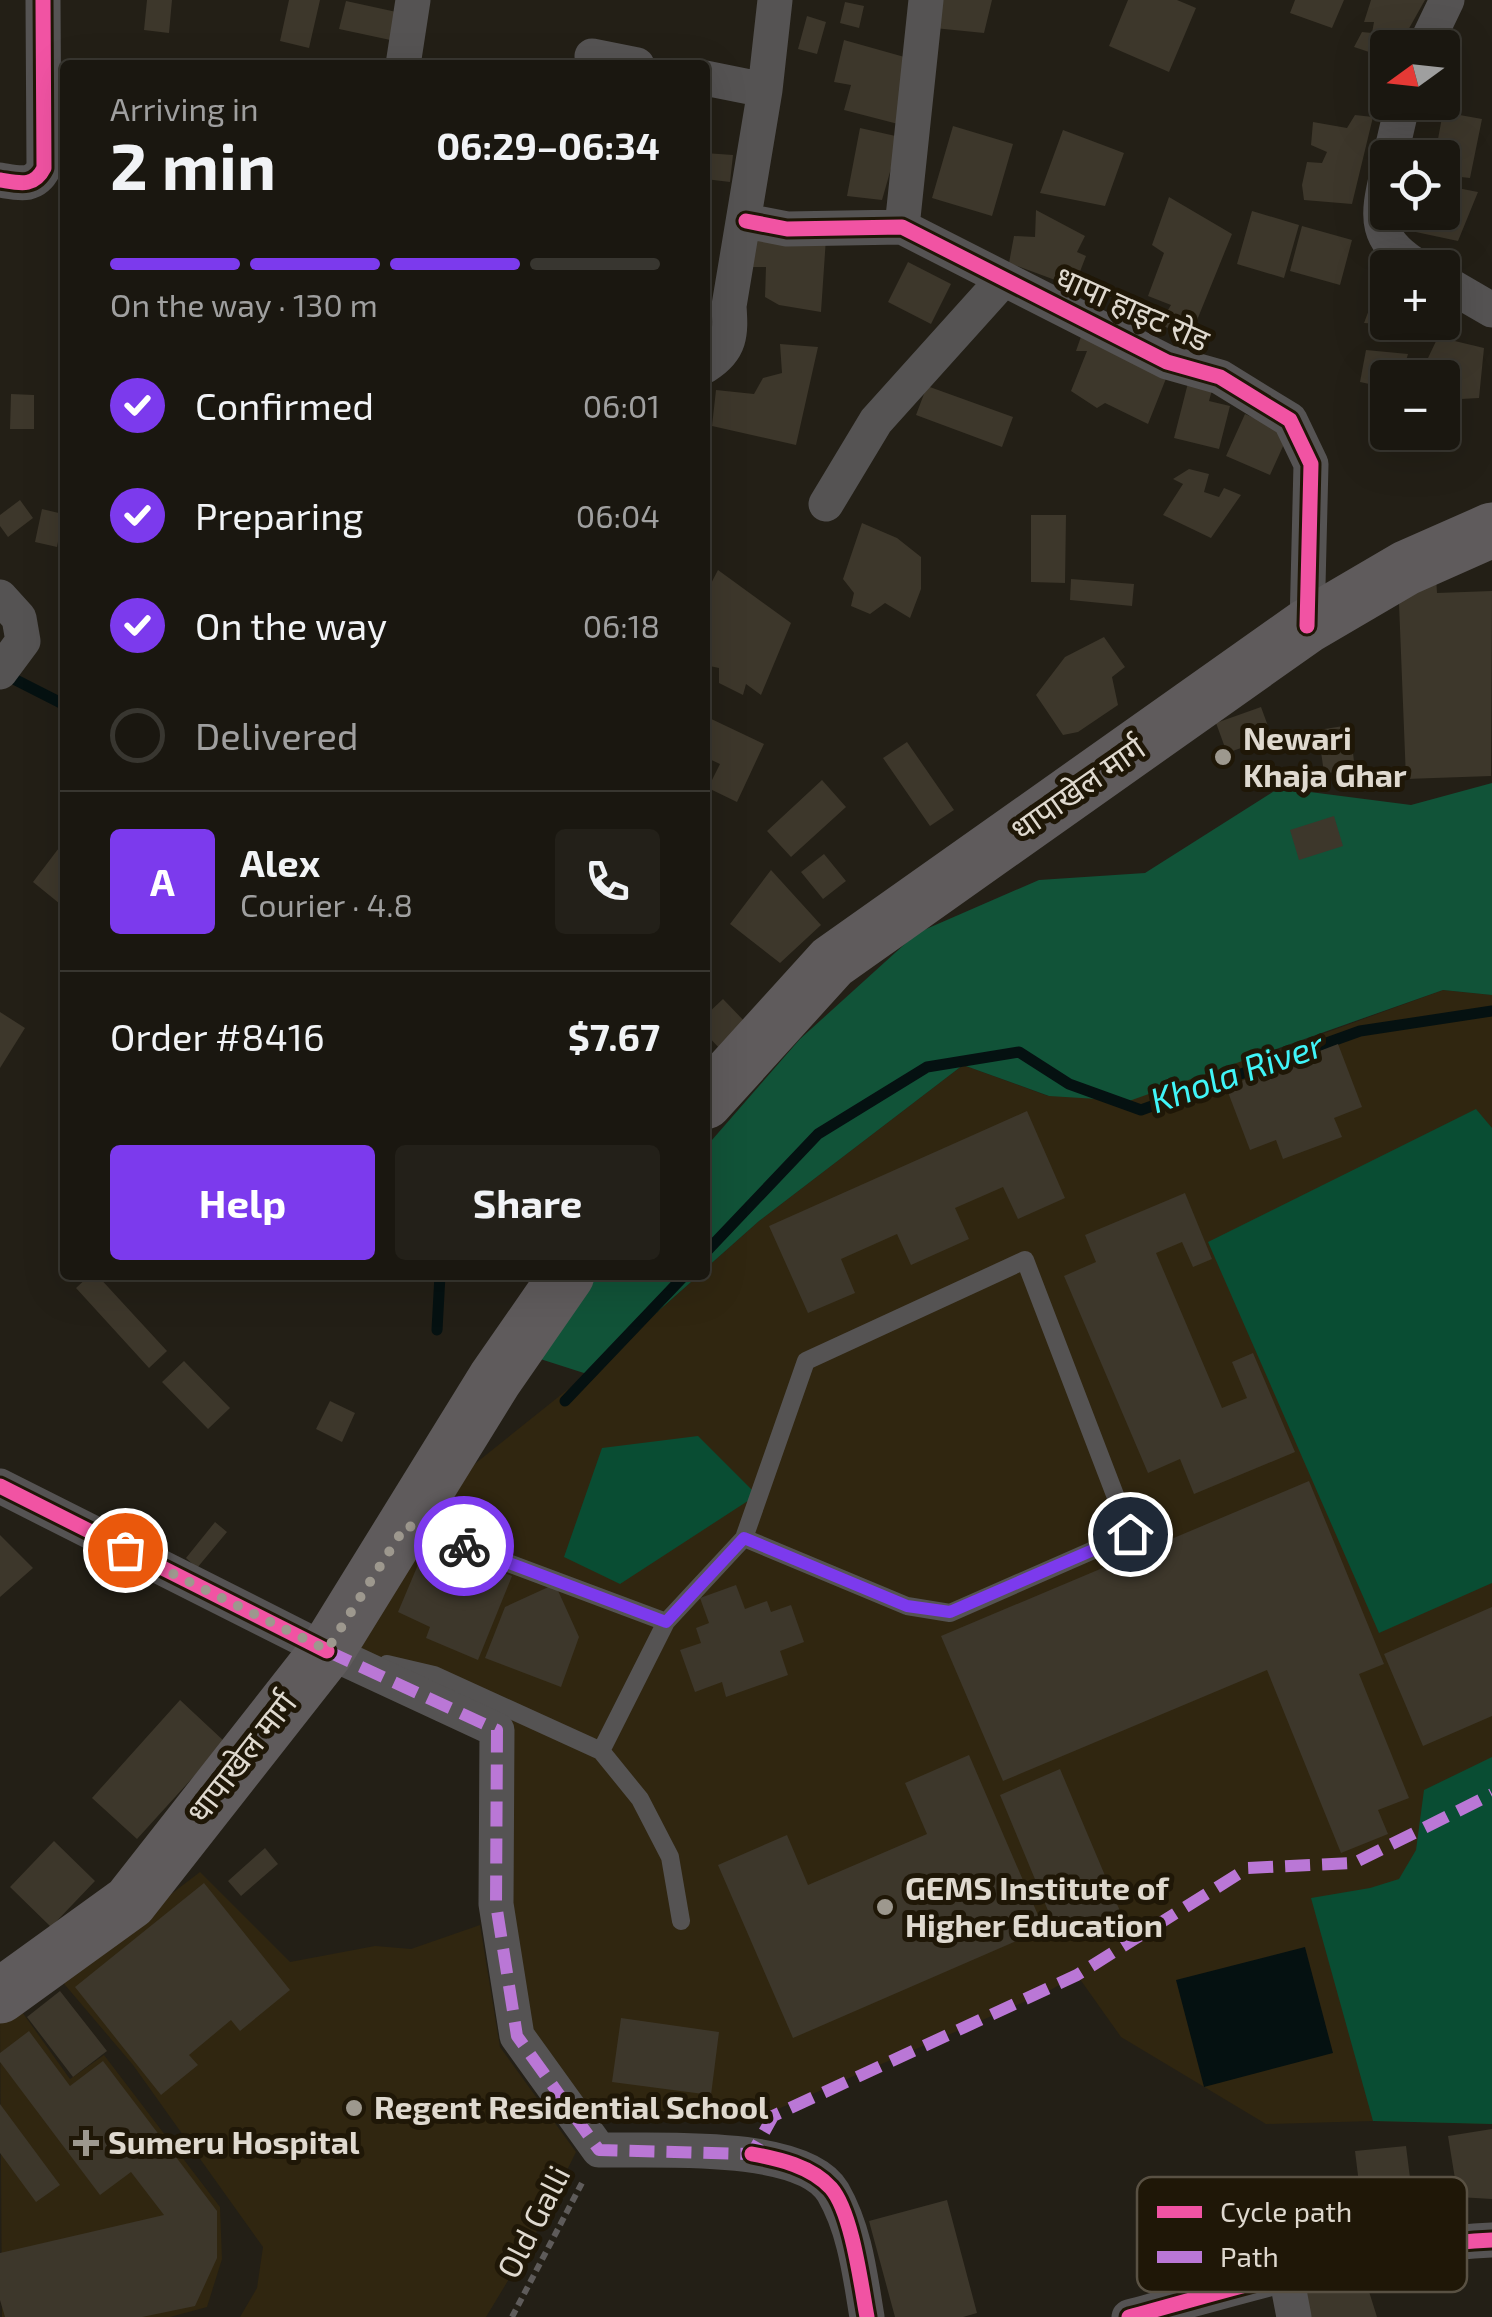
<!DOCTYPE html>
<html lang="en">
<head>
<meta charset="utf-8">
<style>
  body { margin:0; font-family:"Exo 2","Noto Sans Devanagari",sans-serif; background:#232019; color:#f1f3f6; height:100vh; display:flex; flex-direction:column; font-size:38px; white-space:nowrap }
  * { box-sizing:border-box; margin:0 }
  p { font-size:32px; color:#9f9f9f }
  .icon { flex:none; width:55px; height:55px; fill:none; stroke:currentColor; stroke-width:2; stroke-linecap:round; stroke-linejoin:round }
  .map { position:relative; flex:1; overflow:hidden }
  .sheet { position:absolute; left:60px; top:60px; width:650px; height:1220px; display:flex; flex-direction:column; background:#1a1710; border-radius:10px; box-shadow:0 10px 40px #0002,0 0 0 2px #383630 }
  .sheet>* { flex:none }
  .needle { width:65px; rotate:255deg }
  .buttons { position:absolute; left:1370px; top:30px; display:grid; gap:20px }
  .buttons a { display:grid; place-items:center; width:90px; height:90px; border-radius:10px; background:#1a1710; box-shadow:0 10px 40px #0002,0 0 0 2px #383630; font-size:50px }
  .pin { position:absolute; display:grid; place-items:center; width:85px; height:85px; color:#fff; margin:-42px; border:5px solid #fff; border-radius:50%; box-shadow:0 2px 10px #0007 }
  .courier { position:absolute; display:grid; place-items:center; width:100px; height:100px; margin:-50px; border:8px solid #7c3aed; border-radius:50%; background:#fff; color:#222; box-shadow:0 2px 12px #0007 }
  .summary em { font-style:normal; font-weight:700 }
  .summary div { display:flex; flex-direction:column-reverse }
  .summary { display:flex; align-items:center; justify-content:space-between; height:170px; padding:0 50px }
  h1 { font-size:65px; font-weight:700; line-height:75px }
  .bar { display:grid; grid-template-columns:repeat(4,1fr); gap:15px 10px; align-content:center; height:120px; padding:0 50px }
  .bar i { height:12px; border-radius:8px; background:#383630 }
  .bar .current { background:#7c3aed }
  .bar p { grid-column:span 4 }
  .line { display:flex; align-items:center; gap:25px; padding:0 50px; border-top:2px solid #383630 }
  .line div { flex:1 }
  .round { display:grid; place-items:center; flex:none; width:105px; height:105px; border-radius:10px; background:#232019 }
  ol { padding:0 50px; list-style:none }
  li { display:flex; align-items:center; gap:30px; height:110px }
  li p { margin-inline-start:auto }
  li .icon { padding:10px; border-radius:50%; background:#7c3aed; color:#fff; stroke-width:4 }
  li:last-child { color:#9f9f9f }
  li i { width:55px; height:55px; border:5px solid #383630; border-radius:50% }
  .cta { display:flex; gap:20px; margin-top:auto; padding:20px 50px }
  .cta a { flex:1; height:115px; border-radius:10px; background:#7c3aed; color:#fff; font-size:40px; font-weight:700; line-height:115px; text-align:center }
  .cta a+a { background:#232019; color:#f1f3f6 }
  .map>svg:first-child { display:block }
</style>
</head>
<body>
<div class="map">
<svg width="1492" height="2317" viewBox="0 0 1492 2317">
  <rect width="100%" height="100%" fill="#231f16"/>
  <path fill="#302610" d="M 1443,990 L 1492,995 L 1492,2124 L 1373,2121 L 1266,2124 L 1121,2037 L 1077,1975 L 1047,1992 L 748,2122 L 579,2101 L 517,2036 L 497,1730 L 340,1644 L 466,1471 L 587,1374 L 699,1275 L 705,1275 L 705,1269 L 759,1221 L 963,1065 L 1048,1096 L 1273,1052 Z
    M 200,1872 L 290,1962 L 375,1946 L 411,1949 L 480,1925 L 500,2047 L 576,2152 L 532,2241 L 486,2317 L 240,2317 L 257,2288 L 263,2247 L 133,2065 L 60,1979 Z
    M 15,2002 L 70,2079 L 104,2055 L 220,2207 L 222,2259 L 207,2307 L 170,2317 L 2,2317 L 0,2013 Z"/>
  <path fill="#094d33" d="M 1476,1109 L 1492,1128 L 1492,1583 L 1379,1633 L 1208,1242 Z
    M 698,1436 L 757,1495 L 620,1584 L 564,1557 L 602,1448 Z
    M 1492,1757 L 1492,2124 L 1373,2121 L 1311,1898 L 1370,1888 L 1399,1879 L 1416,1850 L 1424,1790 Z"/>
  <path fill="#115338" d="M 1492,783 L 1492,995 L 1443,990 L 1129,1101 L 1049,1096 L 963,1065 L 759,1221 L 705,1269 L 705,1148 L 800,1039 L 917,933 L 1039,880 L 1145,873 L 1279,788 L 1411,805 Z
    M 591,1275 L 699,1275 L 587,1374 L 531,1356 Z"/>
  <path fill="#051111" d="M 1305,1947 L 1333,2053 L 1204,2087 L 1176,1980 Z"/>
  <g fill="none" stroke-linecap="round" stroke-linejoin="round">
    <path stroke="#051111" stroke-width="11" d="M 2,673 L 65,705
      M 705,1253 L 818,1134 L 927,1067 L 1019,1052 L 1069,1084 L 1141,1110 L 1360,1031 L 1492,1011
      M 437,1330 L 440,1275
      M 565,1401 L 685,1275"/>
  </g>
  <path fill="#3d372b" d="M 147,0 L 172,0 L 169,33 L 144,30 Z
    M 289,0 L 320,0 L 309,48 L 280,41 Z
    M 937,0 L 992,0 L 984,33 L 934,28 Z
    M 1128,0 L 1177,0 L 1196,8 L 1169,72 L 1109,46 Z
    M 1295,0 L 1344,0 L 1332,28 L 1290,13 Z
    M 1371,0 L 1425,0 L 1398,48 L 1387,44 L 1381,56 L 1354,47 L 1362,32 L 1372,33 L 1374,22 L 1364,22 Z
    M 346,1 L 401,13 L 395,41 L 339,29 Z
    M 845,2 L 864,6 L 859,28 L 840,23 Z
    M 807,16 L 826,22 L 817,54 L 798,49 Z
    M 844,40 L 908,58 L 898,124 L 844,110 L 851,85 L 834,82 Z
    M 1443,112 L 1482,119 L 1470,178 L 1442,175 L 1442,158 L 1425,158 L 1427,144 L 1438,139 Z
    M 1355,115 L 1373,117 L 1352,204 L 1304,200 L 1302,185 L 1307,162 L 1322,163 L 1327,152 L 1311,145 L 1313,122 L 1347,128 Z
    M 953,126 L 1013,144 L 992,216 L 932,198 Z
    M 860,128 L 900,137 L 882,200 L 847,196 Z
    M 1063,130 L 1124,153 L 1105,206 L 1040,193 Z
    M 705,153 L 733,155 L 730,182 L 705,179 Z
    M 1442,185 L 1478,192 L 1458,241 L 1397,228 L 1396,212 L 1442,212 Z
    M 1169,197 L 1232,234 L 1191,335 L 1159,325 L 1171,305 L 1148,296 L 1164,253 L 1152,245 Z
    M 1036,210 L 1085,236 L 1077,252 L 1086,256 L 1074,287 L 1009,263 L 1014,236 L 1035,237 Z
    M 1252,211 L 1299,225 L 1284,278 L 1237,264 Z
    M 1302,226 L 1352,240 L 1340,285 L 1290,271 Z
    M 826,238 L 821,312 L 779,305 L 765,297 L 766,267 L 748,267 L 756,240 Z
    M 908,262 L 951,284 L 931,324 L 888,302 Z
    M 1388,293 L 1388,319 L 1382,318 L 1379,324 L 1364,323 L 1375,294 Z
    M 1398,322 L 1432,322 L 1428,339 L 1393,336 Z
    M 1084,328 L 1167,376 L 1148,424 L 1105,403 L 1097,408 L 1071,391 L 1087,351 L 1076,351 Z
    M 1438,337 L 1484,348 L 1479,398 L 1461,399 L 1459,364 L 1428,358 Z
    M 780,344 L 818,347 L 796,445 L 712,426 L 716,390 L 754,394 L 763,378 L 782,373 Z
    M 1366,350 L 1408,354 L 1401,378 L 1388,378 L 1388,388 L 1360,382 Z
    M 1188,383 L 1212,390 L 1209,401 L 1230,406 L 1219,449 L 1174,438 Z
    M 927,386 L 1013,417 L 1002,447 L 916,415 Z
    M 11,394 L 34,395 L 34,429 L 10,429 Z
    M 1245,414 L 1289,433 L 1270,475 L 1226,456 Z
    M 1189,469 L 1209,474 L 1204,492 L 1219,497 L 1224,488 L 1241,495 L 1211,538 L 1163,515 L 1183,484 L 1173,479 Z
    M 20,500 L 33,518 L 8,537 L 0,526 L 0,515 Z
    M 42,509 L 63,514 L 57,547 L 35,542 Z
    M 1031,515 L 1066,515 L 1065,583 L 1031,582 Z
    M 862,523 L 897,538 L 921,557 L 921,589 L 910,618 L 885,603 L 870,614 L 851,606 L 854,593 L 843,579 Z
    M 718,570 L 791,623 L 761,695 L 746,684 L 743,695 L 719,683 L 719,668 L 705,665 L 705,595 Z
    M 1436,577 L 1437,593 L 1492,591 L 1491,776 L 1406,779 L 1398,578 Z
    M 1071,579 L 1134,584 L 1132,606 L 1070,600 Z
    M 1104,637 L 1125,667 L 1112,677 L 1118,705 L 1078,732 L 1063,735 L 1036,695 L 1065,657 Z
    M 1261,707 L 1272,737 L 1227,753 L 1216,723 Z
    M 705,716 L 764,744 L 737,802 L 708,788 L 720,764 L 705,757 Z
    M 1350,725 L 1355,771 L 1324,773 L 1318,730 Z
    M 907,742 L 954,810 L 930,826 L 883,758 Z
    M 822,780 L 846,807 L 791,857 L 767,831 Z
    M 1334,816 L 1343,846 L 1299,860 L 1290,830 Z
    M 65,840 L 65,908 L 33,882 Z
    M 824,854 L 846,881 L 823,899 L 801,872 Z
    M 771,870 L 821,925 L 780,963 L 730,924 Z
    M 723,999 L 748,1025 L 721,1050 L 705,1033 L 705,1016 Z
    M 0,1012 L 25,1028 L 0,1068 Z
    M 1338,1044 L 1362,1107 L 1334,1118 L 1342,1137 L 1283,1159 L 1276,1140 L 1250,1150 L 1226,1087 Z
    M 1027,1111 L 1065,1198 L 1018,1219 L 1003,1187 L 955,1208 L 969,1239 L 911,1265 L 897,1234 L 841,1259 L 855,1293 L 808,1313 L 769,1226 Z
    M 1185,1193 L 1212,1259 L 1193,1267 L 1182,1242 L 1156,1253 L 1222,1408 L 1247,1398 L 1232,1362 L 1253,1353 L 1295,1452 L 1194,1494 L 1180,1459 L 1148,1473 L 1064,1276 L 1096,1262 L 1085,1235 Z
    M 90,1275 L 97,1275 L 167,1351 L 149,1368 L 76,1288 Z
    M 184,1361 L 230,1408 L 208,1429 L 162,1382 Z
    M 330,1401 L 355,1413 L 342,1442 L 316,1429 Z
    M 1309,1481 L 1384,1664 L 1359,1674 L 1409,1798 L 1378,1810 L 1388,1834 L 1341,1853 L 1267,1670 L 1003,1781 L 941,1636 Z
    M 215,1522 L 227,1532 L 197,1568 L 186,1558 Z
    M 0,1535 L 33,1568 L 0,1597 Z
    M 428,1541 L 512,1576 L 478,1660 L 426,1638 L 430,1627 L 398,1612 Z
    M 555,1584 L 579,1637 L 561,1687 L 485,1658 L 505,1607 Z
    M 736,1585 L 745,1609 L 767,1601 L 771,1612 L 791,1605 L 804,1642 L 780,1651 L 788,1675 L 726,1697 L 722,1682 L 695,1692 L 680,1650 L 701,1643 L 696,1628 L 709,1623 L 700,1598 Z
    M 1492,1607 L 1492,1716 L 1423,1746 L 1384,1654 Z
    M 180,1700 L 225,1742 L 137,1839 L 92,1798 Z
    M 969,1755 L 1044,1929 L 793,2038 L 718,1865 L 787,1835 L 808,1885 L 927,1834 L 905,1783 Z
    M 1060,1769 L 1120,1911 L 1059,1937 L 1000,1795 Z
    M 54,1841 L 95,1881 L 51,1927 L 10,1887 Z
    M 265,1848 L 278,1864 L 241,1896 L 228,1881 Z
    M 204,1883 L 290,1990 L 240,2031 L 231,2020 L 189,2055 L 198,2065 L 161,2095 L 75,1987 Z
    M 60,1991 L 107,2051 L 73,2077 L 27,2017 Z
    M 621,2018 L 719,2032 L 711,2095 L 612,2082 Z
    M 29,2031 L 70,2086 L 103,2061 L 217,2211 L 217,2258 L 195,2306 L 142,2317 L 5,2317 L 0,2300 L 0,2253 L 164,2215 L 131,2172 L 100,2195 L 0,2062 L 0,2053 Z
    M 0,2104 L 60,2185 L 36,2202 L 0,2153 Z
    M 1492,2129 L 1492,2199 L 1458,2197 L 1448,2136 Z
    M 1406,2146 L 1413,2202 L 1362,2208 L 1355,2151 Z
    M 947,2200 L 977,2313 L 963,2317 L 895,2317 L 869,2221 Z
    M 1361,2266 L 1377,2317 L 1307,2317 L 1297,2287 Z"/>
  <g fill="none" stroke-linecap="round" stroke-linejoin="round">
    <path stroke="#5e5b5a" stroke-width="6" stroke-dasharray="8 5" stroke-linecap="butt" d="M 512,2317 L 583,2181"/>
    <path stroke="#555353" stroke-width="18" d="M 409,1526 L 666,1622
      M 387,1664 L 434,1675 L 601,1751 L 666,1622 L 744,1538 L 806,1361 L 1025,1260 L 1130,1534 L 950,1613 L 907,1606 L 744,1538
      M 601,1751 L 640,1799 L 670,1857 L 681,1921"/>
    <path stroke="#555353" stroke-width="35" d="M 1424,48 L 1447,0
      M 592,56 L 637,65
      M 403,65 L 413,0
      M 705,78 L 765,90
      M 1390,158 L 1403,102
      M 1388,170 C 1376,220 1374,240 1420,268
      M 0,180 C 19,183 34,188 44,168 L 43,0
      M 746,221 L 787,229 L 902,227 L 1167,362 L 1220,377 L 1290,420 L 1311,464 L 1307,626
      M 902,227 L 926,0
      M 1442,281 L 1492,310
      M 705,366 C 731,350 731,334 729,306 L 765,90 L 775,0
      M 826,504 L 876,421 L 1002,281
      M 0,597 L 19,618 L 23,641 L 0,672
      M 0,1486 L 327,1651 L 497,1730 L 496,1904 L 517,2036 L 599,2150 C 653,2151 803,2141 833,2192 C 855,2230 860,2275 867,2317
      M 1286,2275 L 1294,2317
      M 1129,2317 C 1248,2285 1368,2246 1492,2240"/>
    <path stroke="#5f5b5c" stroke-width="55" d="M 705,1102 L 832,962 L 1307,626 L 1406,568 L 1492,530
      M 0,1996 L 130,1902 L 327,1651 L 495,1379 L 567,1275"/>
    <path stroke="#ba77d6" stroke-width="12" stroke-dasharray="25 12" stroke-linecap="butt" d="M 327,1651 L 497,1730 L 496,1904 L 517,2036 L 599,2150 L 752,2154 L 773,2116 L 1077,1975 L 1248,1868 L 1354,1863 L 1492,1794"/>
    <defs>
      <path id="cycleway" d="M 0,180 C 19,183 34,188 44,168 L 43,0
        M 746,221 L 787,229 L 902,227 L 1167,362 L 1220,377 L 1290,420 L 1311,464 L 1307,626
        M 0,1486 L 327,1651
        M 752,2154 C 779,2159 811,2166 831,2188 C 852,2212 861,2285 867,2317
        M 1129,2317 C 1248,2285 1368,2246 1492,2240"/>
    </defs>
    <use href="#cycleway" stroke="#1f1707" stroke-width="21"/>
    <use href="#cycleway" stroke="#f153a3" stroke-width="15"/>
  </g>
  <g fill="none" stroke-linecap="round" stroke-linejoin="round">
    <path stroke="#9d988e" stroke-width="10" stroke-dasharray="0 18" d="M 125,1550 L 327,1650 L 406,1525 L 464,1546"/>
    <path stroke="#7c3aed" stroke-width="12" d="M 464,1546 L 666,1622 L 744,1538 L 907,1606 L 950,1612 L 1130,1534"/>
  </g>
  <g fill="#9d988e" stroke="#1f1707" stroke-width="4">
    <circle cx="1223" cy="757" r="10"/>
    <circle cx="885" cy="1907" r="10"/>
    <circle cx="354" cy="2108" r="10"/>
    <path d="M81 2128h10v10h10v10h-10v10h-10v-10h-10v-10h10z"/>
  </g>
  <g text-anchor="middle" stroke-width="10" stroke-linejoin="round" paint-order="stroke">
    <g font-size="32" fill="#dfd9cf" stroke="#1f1707">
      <text transform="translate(1132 309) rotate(24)" y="11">धापा हाइट रोड</text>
      <text transform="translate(1078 789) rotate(-35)" y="11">धापाखेल मार्ग</text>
      <text transform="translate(242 1758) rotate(-52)" y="11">धापाखेल मार्ग</text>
      <text transform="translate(534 2222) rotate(-63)" y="11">Old Galli</text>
    </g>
    <g font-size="32" font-weight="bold" fill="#dfd9cf" stroke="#1f1707" text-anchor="start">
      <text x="1243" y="750">Newari<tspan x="1243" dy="37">Khaja Ghar</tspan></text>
      <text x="905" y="1900">GEMS Institute of<tspan x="905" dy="37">Higher Education</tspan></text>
      <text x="374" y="2119">Regent Residential School</text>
      <text x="108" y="2154">Sumeru Hospital</text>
    </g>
    <g font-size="35" font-style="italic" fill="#40f5f8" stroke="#1f1707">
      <text transform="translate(1237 1073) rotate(-19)" y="12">Khola River</text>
    </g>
  </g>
  <rect x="1137" y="2177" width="330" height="115" rx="15" fill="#1f1707" stroke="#595143" stroke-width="2.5"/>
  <rect x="1157" y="2206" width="45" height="12" fill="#f153a3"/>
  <rect x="1157" y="2251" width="45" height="12" fill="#ba77d6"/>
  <g font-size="28" fill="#dfd9cf">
    <text x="1220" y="2222">Cycle path</text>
    <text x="1220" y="2267">Path</text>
  </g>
</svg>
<div class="buttons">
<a><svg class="needle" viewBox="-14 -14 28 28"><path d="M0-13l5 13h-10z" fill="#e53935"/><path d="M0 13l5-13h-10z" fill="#9f9f9f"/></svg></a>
<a><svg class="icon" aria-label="locate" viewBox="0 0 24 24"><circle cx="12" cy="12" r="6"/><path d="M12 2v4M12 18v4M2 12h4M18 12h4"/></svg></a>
<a>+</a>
<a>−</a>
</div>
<div class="pin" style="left:125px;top:1550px;background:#ea580c"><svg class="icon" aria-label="bag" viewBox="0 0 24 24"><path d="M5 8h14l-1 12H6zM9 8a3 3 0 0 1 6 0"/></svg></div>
<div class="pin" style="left:1130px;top:1534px;background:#1f2937"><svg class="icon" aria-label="home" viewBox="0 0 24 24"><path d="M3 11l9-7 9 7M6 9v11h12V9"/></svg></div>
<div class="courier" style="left:464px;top:1546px"><svg class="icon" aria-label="bike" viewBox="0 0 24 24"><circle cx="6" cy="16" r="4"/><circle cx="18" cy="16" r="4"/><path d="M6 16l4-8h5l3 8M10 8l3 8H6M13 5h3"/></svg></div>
<section class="sheet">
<div class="summary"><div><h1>2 min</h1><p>Arriving in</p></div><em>06:29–06:34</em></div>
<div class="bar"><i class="current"></i><i class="current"></i><i class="current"></i><i></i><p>On the way · 130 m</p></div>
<ol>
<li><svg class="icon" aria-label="check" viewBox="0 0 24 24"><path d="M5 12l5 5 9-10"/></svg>Confirmed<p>06:01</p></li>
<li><svg class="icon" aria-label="check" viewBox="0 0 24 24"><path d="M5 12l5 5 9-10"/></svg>Preparing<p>06:04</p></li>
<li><svg class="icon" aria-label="check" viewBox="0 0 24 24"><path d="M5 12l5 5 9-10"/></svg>On the way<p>06:18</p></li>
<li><i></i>Delivered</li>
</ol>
<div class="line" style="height:180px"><b class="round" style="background:#7c3aed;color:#fff">A</b><div><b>Alex</b><p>Courier · 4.8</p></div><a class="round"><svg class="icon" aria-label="phone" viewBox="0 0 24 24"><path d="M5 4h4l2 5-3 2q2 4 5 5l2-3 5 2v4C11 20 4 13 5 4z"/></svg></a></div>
<div class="line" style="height:130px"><div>Order #8416</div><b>$7.67</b></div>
<div class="cta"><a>Help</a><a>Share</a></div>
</section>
</div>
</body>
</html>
